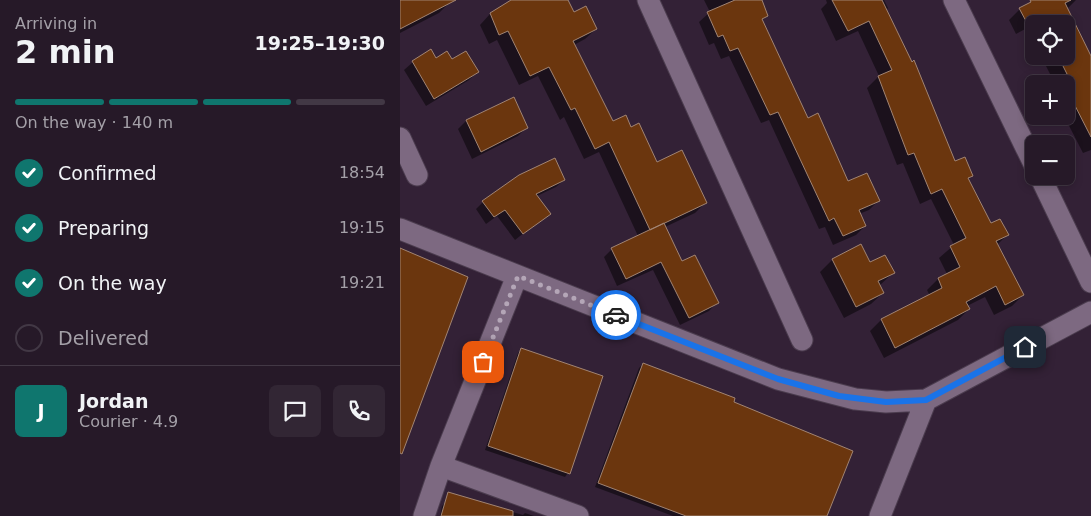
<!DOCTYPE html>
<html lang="en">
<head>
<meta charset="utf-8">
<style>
  body { margin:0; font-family:"DejaVu Sans",sans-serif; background:#322634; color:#f1f3f6; height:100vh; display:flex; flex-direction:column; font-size:19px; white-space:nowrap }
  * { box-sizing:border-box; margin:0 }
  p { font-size:16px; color:#a4a0a8 }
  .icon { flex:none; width:28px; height:28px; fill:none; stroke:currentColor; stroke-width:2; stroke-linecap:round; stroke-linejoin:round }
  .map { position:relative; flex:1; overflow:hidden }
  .side { display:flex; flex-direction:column; background:#261928; width:400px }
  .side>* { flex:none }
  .fabs { position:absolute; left:625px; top:15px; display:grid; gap:10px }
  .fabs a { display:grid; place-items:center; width:50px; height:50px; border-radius:8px; background:#261928; box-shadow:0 2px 8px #0003,0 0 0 1px #423845; font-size:25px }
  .pin { position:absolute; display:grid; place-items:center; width:42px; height:42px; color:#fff; margin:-21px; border-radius:10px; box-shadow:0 2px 8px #0006 }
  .courier { position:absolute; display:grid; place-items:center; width:50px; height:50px; margin:-25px; border:4px solid #1a73e8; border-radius:50%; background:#fff; color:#222; box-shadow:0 1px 6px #0007 }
  .head em { font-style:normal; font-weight:600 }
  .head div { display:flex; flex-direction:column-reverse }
  .head { display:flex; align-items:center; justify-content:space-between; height:85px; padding:0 15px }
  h1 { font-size:32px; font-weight:600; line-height:38px }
  .bar { display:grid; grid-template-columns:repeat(4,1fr); gap:8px 5px; align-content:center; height:60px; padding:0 15px }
  .bar i { height:6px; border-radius:4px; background:#423845 }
  .bar .current { background:#0f766e }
  .bar p { grid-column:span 4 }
  .line { display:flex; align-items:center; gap:12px; padding:0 15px; border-top:1px solid #423845 }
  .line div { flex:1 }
  .round { display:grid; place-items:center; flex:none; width:52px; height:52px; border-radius:8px; background:#322634 }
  ol { padding:0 15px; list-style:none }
  li { display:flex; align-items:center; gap:15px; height:55px }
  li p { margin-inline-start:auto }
  li .icon { padding:5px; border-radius:50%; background:#0f766e; color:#fff; stroke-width:4 }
  li:last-child { color:#a4a0a8 }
  li i { width:28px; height:28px; border:2px solid #423845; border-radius:50% }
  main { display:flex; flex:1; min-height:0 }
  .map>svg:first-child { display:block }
</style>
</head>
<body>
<main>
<section class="side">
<div class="head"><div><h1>2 min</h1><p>Arriving in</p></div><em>19:25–19:30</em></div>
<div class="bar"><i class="current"></i><i class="current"></i><i class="current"></i><i></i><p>On the way · 140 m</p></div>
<ol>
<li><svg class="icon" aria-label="check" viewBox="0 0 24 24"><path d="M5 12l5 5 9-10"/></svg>Confirmed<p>18:54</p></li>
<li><svg class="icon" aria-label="check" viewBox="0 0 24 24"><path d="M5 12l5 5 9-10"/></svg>Preparing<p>19:15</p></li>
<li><svg class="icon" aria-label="check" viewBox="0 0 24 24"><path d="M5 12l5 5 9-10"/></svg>On the way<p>19:21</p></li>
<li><i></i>Delivered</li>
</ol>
<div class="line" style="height:90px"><b class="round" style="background:#0f766e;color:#fff">J</b><div><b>Jordan</b><p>Courier · 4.9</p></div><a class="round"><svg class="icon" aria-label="chat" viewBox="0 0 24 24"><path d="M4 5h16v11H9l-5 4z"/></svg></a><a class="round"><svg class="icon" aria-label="phone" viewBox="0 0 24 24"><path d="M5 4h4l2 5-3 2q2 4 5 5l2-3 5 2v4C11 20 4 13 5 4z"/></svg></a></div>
</section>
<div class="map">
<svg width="691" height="516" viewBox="0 0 691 516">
  <rect width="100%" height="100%" fill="#332136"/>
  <path fill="#0007" d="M 0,0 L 49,0 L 50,2 L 39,13 L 0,33 Z
    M 114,0 L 167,0 L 173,14 L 196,29 L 185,39 L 174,45 L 213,122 L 231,129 L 256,164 L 305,203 L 295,213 L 265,227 L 281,263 L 317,302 L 309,311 L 280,325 L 253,270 L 217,286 L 204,257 L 212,249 L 238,236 L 199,152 L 184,159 L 164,117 L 160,120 L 138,76 L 119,85 L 97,40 L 89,44 L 80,25 L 90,14 Z
    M 304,0 L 360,0 L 367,16 L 361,21 L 407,119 L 448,183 L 478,201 L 469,210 L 459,214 L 465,226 L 456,235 L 433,245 L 425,227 L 419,229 L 369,120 L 361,123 L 329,56 L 321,59 L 314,43 L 309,45 L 299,22 L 310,12 Z
    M 426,0 L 484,0 L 488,8 L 486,11 L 555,163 L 572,175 L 568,180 L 590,225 L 607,235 L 597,245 L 623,295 L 612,306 L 594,315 L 585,297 L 567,306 L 569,309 L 558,320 L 484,358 L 470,331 L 481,320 L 530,296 L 527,290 L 538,279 L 547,274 L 539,258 L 554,245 L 531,199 L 520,204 L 503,163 L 497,165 L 467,88 L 479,76 L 458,31 L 436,41 L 421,9 L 427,3 Z
    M 637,0 L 676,0 L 666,10 L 691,59 L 691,150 L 683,153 L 664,116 L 666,116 L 666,84 L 655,84 L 641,56 L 666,56 L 666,24 L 634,24 L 634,41 L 627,28 L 616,34 L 609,20 L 620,9 Z
    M 35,60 L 51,61 L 77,72 L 69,80 L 26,106 L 4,70 L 13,62 Z
    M 66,121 L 126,128 L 118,136 L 72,159 L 58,129 Z
    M 164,180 L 156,187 L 137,196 L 149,213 L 115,240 L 97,216 L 86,224 L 76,209 L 83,202 Z
    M 460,246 L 469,264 L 493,273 L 479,286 L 483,293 L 471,304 L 444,318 L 420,272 L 432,260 Z
    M 122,349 L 168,473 L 165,477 L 85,450 L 118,353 Z
    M 243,364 L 332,403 L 426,516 L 273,516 L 195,487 L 239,368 Z
    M 46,502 L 84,504 L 123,515 L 125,513 L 134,516 L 40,516 L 42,506 Z"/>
  <path fill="#6b360e" stroke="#a18473" d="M 0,0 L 56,0 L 0,29 Z
    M 111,0 L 168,0 L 174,12 L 186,6 L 197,29 L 173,41 L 213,121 L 226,115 L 231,127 L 239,123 L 257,162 L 282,150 L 307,203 L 250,230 L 209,142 L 195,149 L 175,108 L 171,110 L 149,67 L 130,76 L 108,31 L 99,35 L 90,13 Z
    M 335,0 L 362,0 L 368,16 L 362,19 L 408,118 L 418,113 L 448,181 L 467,173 L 480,201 L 459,210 L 466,226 L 443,236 L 434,218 L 429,221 L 378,112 L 370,115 L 338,48 L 330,51 L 323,35 L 318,37 L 307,12 Z
    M 432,0 L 482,0 L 512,62 L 514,60 L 555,161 L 565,157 L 573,176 L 568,178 L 591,223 L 600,219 L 609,235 L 596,241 L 624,295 L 605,305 L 596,286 L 566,302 L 570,309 L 495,348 L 481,319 L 542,288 L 538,278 L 560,267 L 550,246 L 566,238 L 542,189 L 531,194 L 514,153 L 508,155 L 478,76 L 492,70 L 469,21 L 448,31 Z
    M 630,0 L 671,0 L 665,3 L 691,56 L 691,137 L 666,88 L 667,74 L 658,56 L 666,56 L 666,24 L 642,24 L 638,17 L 627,23 L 619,8 L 631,2 Z
    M 31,49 L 36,58 L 47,51 L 52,59 L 66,51 L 79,72 L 34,99 L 12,61 Z
    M 114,97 L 128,128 L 81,152 L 66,120 Z
    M 155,158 L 165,180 L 136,194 L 151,214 L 123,234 L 105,210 L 94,217 L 82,201 L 119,175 Z
    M 264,223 L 282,261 L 295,255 L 319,303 L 289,318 L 261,262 L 226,279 L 211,248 Z
    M 461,244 L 470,262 L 485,255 L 495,273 L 478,281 L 484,293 L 456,307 L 432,259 Z
    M 0,248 L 68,277 L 2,454 L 0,453 Z
    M 121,348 L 203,376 L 170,474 L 88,446 Z
    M 243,363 L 335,398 L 334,402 L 453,451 L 427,516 L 286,516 L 198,483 Z
    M 48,492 L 113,511 L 113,516 L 41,516 Z"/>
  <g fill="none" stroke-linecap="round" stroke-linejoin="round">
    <defs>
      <path id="minor" d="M 248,0 L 402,340
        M 554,0 L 634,164
        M 0,138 L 17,175
        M 640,176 L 691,282
        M 0,229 L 378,379 L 455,399 L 486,402 L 526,400 L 691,312
        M 41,466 L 178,516
        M 24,516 L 41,466 L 117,276
        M 480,516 L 526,400"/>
    </defs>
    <use href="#minor" stroke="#4b3c4e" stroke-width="23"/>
    <use href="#minor" stroke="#7d6981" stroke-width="21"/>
  </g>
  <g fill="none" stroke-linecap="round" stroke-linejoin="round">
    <path stroke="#b4a6b7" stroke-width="5" stroke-dasharray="0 9" d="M 83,362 L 118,276 L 216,315"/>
    <path stroke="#1a73e8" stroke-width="6" d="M 216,315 L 378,379 L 439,396 L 486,402 L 526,400 L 625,347"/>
  </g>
</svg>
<div class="fabs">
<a><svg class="icon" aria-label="locate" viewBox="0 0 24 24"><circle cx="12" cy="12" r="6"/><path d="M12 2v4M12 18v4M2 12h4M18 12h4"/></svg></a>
<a>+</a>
<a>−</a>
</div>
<div class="pin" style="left:83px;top:362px;background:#ea580c"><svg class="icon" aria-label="bag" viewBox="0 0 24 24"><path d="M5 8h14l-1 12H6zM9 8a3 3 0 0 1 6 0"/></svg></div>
<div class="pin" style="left:625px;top:347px;background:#1f2937"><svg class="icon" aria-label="home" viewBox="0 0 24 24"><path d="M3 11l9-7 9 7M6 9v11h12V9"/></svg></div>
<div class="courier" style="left:216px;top:315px"><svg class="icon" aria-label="car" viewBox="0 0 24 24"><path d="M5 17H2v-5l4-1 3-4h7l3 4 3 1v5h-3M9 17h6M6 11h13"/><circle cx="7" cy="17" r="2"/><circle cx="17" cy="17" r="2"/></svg></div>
</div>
</main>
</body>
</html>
